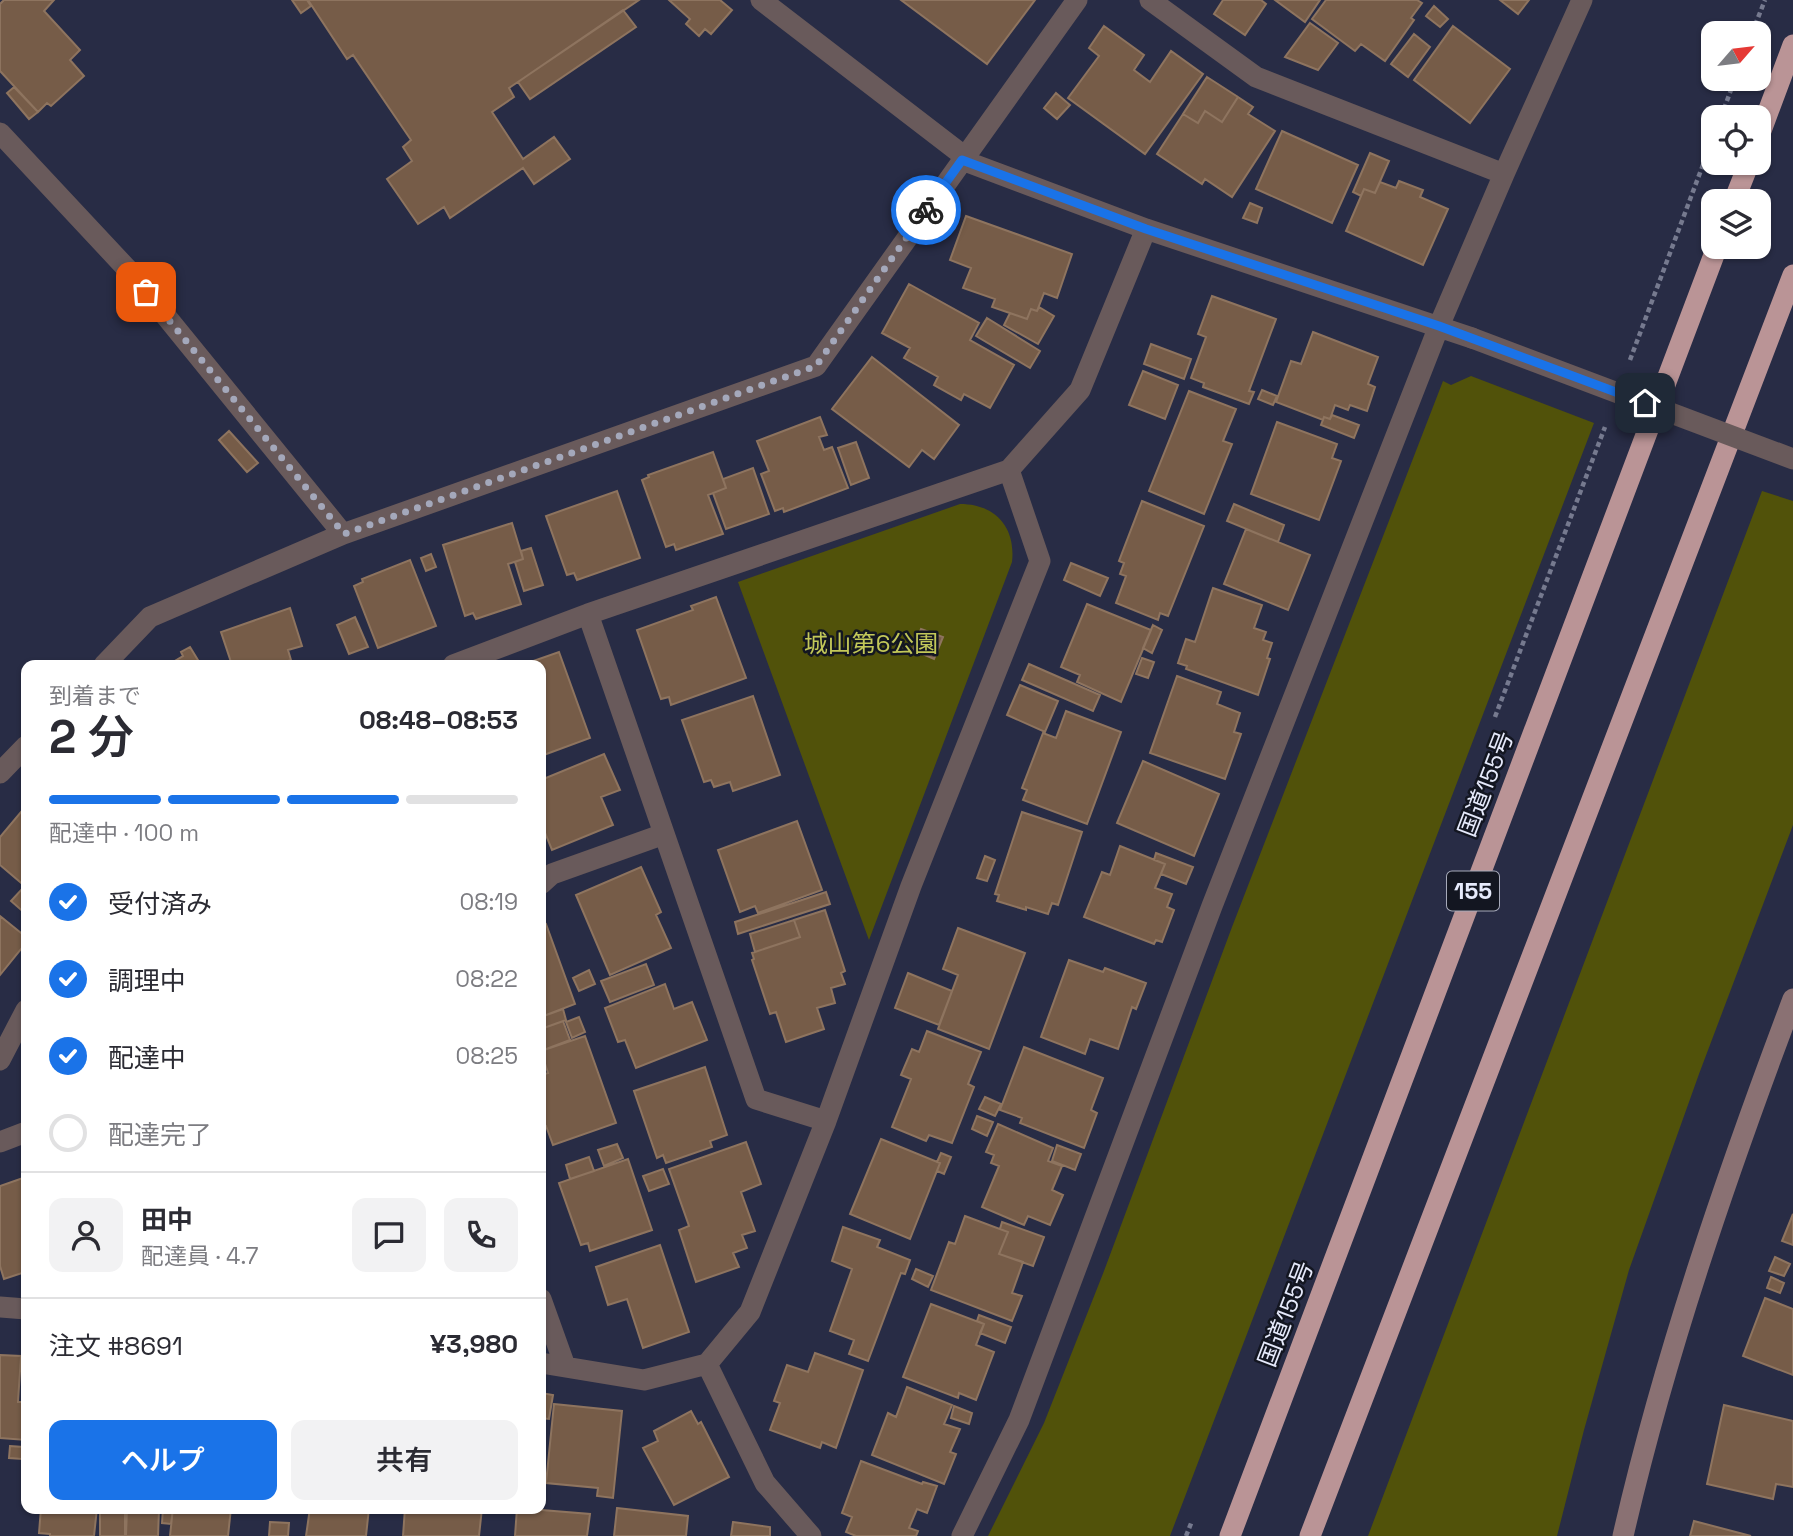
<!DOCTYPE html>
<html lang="ja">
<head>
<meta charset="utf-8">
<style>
  body { margin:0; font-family:"Space Grotesk","Noto Sans JP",sans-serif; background:#f2f2f3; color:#2b2b33; height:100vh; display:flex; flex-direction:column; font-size:26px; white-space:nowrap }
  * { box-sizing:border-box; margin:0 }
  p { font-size:23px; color:#7c7c81 }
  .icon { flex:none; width:38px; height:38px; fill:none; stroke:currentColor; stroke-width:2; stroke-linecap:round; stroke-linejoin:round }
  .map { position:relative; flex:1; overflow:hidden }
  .panel { position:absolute; left:21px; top:660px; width:525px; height:854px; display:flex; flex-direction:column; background:#fff; border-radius:14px; box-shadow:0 2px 5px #0004 }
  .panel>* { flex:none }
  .needle { width:46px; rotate:62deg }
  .tools { position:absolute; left:1701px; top:21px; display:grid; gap:14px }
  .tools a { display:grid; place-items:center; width:70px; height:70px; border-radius:14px; background:#fff; box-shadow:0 2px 5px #0004; font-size:35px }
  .pin { position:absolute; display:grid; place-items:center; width:60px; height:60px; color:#fff; margin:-30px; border-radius:14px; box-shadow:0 4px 10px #0006 }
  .courier { position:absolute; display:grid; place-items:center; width:70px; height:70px; margin:-35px; border:5px solid #1a73e8; border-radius:50%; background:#fff; color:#222; box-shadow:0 2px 9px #0007 }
  .summary em { font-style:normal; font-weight:600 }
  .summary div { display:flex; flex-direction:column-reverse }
  .summary { display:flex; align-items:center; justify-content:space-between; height:119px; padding:0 28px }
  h1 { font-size:46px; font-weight:600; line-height:52px }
  .bar { display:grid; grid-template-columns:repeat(4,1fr); gap:10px 7px; align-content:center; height:84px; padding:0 28px }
  .bar i { height:9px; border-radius:5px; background:#e1e1e2 }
  .bar .on { background:#1a73e8 }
  .bar p { grid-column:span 4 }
  .line { display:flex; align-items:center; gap:18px; padding:0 28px; border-top:2px solid #e1e1e2 }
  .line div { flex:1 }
  .round { display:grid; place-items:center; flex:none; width:74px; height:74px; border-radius:14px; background:#f2f2f3 }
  ol { padding:0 28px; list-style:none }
  li { display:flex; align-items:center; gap:21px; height:77px }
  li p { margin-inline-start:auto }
  li .icon { padding:7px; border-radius:50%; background:#1a73e8; color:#fff; stroke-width:4 }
  li:last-child { color:#7c7c81 }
  li i { width:38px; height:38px; border:4px solid #e1e1e2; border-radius:50% }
  .action { display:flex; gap:14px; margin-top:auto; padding:14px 28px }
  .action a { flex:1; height:80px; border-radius:14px; background:#1a73e8; color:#fff; font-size:28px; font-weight:600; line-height:80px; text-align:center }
  .action a+a { background:#f2f2f3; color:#2b2b33 }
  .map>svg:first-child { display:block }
</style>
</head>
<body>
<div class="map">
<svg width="1793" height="1536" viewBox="0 0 1793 1536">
  <rect width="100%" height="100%" fill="#282c45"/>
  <path fill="#51520a" d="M 1471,376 L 1594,423 L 1170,1536 L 988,1536 L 1044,1423 L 1104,1271 L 1232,927 L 1443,381 L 1451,385 Z
    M 1762,491 L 1793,501 L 1793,825 L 1699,1074 L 1629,1270 L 1584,1430 L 1557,1536 L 1368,1536 Z
    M 960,504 C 995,504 1016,527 1012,562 L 869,940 L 738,582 Z"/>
  <path fill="#765c48" stroke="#8e745f" stroke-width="2" d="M 4,0 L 54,0 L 44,11 L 80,50 L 70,60 L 84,76 L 51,106 L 47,103 L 38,112 L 0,71 L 0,4 Z
    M 292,0 L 307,0 L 311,6 L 301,13 Z
    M 308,0 L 639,0 L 509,88 L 514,97 L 492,112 L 523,159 L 554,137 L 570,159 L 534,184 L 523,168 L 450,218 L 444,207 L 418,224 L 387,179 L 412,161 L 403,147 L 411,140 L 353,55 L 347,59 Z
    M 669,0 L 720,0 L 732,10 L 711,34 L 705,29 L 699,36 L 686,24 L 690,19 Z
    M 901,0 L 1035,0 L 987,64 Z
    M 1223,0 L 1261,0 L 1266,4 L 1245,35 L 1214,14 Z
    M 1275,0 L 1320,0 L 1305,22 Z
    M 1326,0 L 1417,0 L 1422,3 L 1411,18 L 1414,20 L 1385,61 L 1361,44 L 1355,51 L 1312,19 Z
    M 1500,0 L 1529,0 L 1518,14 Z
    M 1434,6 L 1448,19 L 1440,27 L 1426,16 Z
    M 623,10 L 636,27 L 530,99 L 518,82 Z
    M 1310,23 L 1338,43 L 1318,70 L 1285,57 Z
    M 1104,26 L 1144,55 L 1134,70 L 1150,82 L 1171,51 L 1203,74 L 1145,154 L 1068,98 L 1099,56 L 1089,48 Z
    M 1453,26 L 1510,69 L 1470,123 L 1414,80 Z
    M 1414,34 L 1430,47 L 1408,77 L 1391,64 Z
    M 1207,77 L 1238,97 L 1222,122 L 1205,111 L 1198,123 L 1183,114 Z
    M 14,87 L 38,112 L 29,119 L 7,93 Z
    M 1056,93 L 1070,105 L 1057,119 L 1044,108 Z
    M 1238,97 L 1253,107 L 1248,114 L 1275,131 L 1232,197 L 1205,179 L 1202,184 L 1157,154 L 1183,114 L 1198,123 L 1205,111 L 1222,122 Z
    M 1282,131 L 1358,165 L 1332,223 L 1256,189 Z
    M 1370,153 L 1389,161 L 1375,193 L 1364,189 L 1361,196 L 1353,192 Z
    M 1399,181 L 1423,190 L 1420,197 L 1448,209 L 1423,265 L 1346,231 L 1364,189 L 1375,193 L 1380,182 L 1396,188 Z
    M 1250,203 L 1262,208 L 1257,223 L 1243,218 Z
    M 966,216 L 1072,254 L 1057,298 L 1044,293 L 1037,311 L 1031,309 L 1027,319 L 992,307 L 995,299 L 963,288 L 971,268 L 950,260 Z
    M 909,284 L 979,323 L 970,340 L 1014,365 L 990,408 L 964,394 L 961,400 L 934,385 L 938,377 L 904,358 L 910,348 L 882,333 Z
    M 1212,296 L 1276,319 L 1249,391 L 1254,392 L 1249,404 L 1203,387 L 1204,383 L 1191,378 L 1206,337 L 1198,334 Z
    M 1039,307 L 1054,316 L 1038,344 L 1004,325 L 1010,313 L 1027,319 L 1031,309 L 1037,311 Z
    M 987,318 L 1040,351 L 1030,368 L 976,336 Z
    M 1313,332 L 1378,357 L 1368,384 L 1375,387 L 1367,411 L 1350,405 L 1348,410 L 1335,405 L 1330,419 L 1324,417 L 1323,420 L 1276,402 L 1291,361 L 1301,364 Z
    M 1151,344 L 1191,359 L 1184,379 L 1144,364 Z
    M 872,357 L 959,425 L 934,459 L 922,450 L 909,467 L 832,409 Z
    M 1143,371 L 1178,385 L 1165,419 L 1129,405 Z
    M 1262,390 L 1277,396 L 1273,405 L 1258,399 Z
    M 1189,391 L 1236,409 L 1223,441 L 1232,444 L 1204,514 L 1149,491 Z
    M 1332,415 L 1359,425 L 1354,438 L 1321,425 L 1324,417 L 1330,419 Z
    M 820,417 L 827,435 L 819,437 L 824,450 L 832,447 L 848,488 L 784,512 L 783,508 L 775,511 L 761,474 L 769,471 L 757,441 Z
    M 1277,422 L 1337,444 L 1332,458 L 1341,461 L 1319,520 L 1251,494 Z
    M 229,431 L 258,463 L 247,472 L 219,440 Z
    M 856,442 L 869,478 L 851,485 L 838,448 Z
    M 713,452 L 726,488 L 708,495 L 723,534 L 676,550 L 674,544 L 666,547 L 642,480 L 649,477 L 648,475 Z
    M 753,468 L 769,514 L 726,529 L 713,493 L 726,488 L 723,479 Z
    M 617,491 L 640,558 L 577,580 L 574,573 L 567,575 L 546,516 Z
    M 1142,501 L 1204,526 L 1168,616 L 1160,613 L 1158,620 L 1116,603 L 1126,576 L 1120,574 L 1124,563 L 1119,561 Z
    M 1234,504 L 1284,525 L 1278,542 L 1227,521 Z
    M 512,523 L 523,559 L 508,564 L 521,604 L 476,619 L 473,613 L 465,616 L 443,545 Z
    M 1246,529 L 1310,555 L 1288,610 L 1224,584 Z
    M 531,548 L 543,585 L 524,591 L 515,562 L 523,559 L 521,551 Z
    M 431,554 L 436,567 L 426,571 L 421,558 Z
    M 410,560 L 436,626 L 378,648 L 354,586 L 363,582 L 362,579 Z
    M 1071,563 L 1108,578 L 1100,596 L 1064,580 Z
    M 1213,588 L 1262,605 L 1254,628 L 1266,632 L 1263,640 L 1272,643 L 1267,658 L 1270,659 L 1258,695 L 1186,669 L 1187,666 L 1178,663 L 1186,639 L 1195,642 Z
    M 716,597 L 746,678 L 671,705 L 669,697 L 661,699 L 637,630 L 693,610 L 691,606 Z
    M 1087,604 L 1151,630 L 1121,702 L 1077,682 L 1080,675 L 1061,667 Z
    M 290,608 L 302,646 L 288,650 L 291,660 L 285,662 L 286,665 L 232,665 L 221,632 Z
    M 355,617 L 368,647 L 349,654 L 337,625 Z
    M 1153,625 L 1162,630 L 1152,653 L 1143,648 Z
    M 921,629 L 943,637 L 934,659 L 913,650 Z
    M 190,647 L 201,665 L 168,665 L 183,656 L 181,652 Z
    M 559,652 L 590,738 L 541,756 L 541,665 L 522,665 Z
    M 1142,658 L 1154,662 L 1148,678 L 1136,674 Z
    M 1029,664 L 1100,695 L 1093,711 L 1022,680 Z
    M 1177,676 L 1221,692 L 1217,704 L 1240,713 L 1234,732 L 1241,734 L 1225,779 L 1150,753 Z
    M 1020,685 L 1058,701 L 1045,732 L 1007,715 Z
    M 753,696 L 780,775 L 733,791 L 730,782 L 714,787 L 711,780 L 704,782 L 682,720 Z
    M 1066,711 L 1121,732 L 1087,824 L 1023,800 L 1027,790 L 1022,788 L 1043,733 L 1056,738 Z
    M 604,754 L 620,790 L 601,797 L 613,825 L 552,850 L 541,823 L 541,780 Z
    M 1143,761 L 1219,794 L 1194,856 L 1117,823 Z
    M 26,806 L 26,887 L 0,865 L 0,837 Z
    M 1022,812 L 1082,832 L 1058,905 L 1052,903 L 1048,914 L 1026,907 L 1026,910 L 997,901 L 999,895 L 995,894 Z
    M 797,821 L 822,890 L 758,913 L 755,906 L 740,912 L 718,850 Z
    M 1120,846 L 1165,864 L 1155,888 L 1172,894 L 1167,907 L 1174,910 L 1162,942 L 1156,940 L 1154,944 L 1084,917 L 1102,872 L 1110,875 Z
    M 1156,853 L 1193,867 L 1186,884 L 1161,874 L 1165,864 L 1154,860 Z
    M 985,856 L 995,860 L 987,881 L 977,878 Z
    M 641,867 L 661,912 L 656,915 L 671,948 L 610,975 L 576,895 Z
    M 22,889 L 26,892 L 26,914 L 11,901 Z
    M 826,892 L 830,904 L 738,934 L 735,922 Z
    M 825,910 L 845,971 L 841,973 L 845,984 L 831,988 L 835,1003 L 817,1008 L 824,1029 L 786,1042 L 776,1012 L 770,1014 L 752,960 L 754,959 L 752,953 L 800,937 L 794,920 Z
    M 0,916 L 26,937 L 26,943 L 0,975 Z
    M 794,920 L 800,937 L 755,952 L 750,934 Z
    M 546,924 L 575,1004 L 541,1017 L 541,926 Z
    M 958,928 L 1025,953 L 989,1049 L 938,1029 L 958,975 L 943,969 Z
    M 1069,960 L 1103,972 L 1105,968 L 1146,983 L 1136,1009 L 1132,1007 L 1118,1049 L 1090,1039 L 1085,1054 L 1041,1037 Z
    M 646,964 L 654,985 L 610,1002 L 601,981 Z
    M 589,970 L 595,984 L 579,991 L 573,978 Z
    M 908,973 L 952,991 L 939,1025 L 895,1008 Z
    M 665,984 L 674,1009 L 692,1002 L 707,1040 L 636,1068 L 625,1040 L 618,1042 L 605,1008 Z
    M 563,1009 L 566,1020 L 541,1029 L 541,1017 Z
    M 579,1017 L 585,1032 L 572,1038 L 566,1022 Z
    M 563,1021 L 570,1040 L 541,1051 L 541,1029 Z
    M 927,1031 L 981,1052 L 968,1084 L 974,1087 L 952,1143 L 929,1135 L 926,1141 L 892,1127 L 911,1079 L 901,1075 L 912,1049 L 919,1052 Z
    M 585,1036 L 616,1123 L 553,1145 L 546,1126 L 541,1128 L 541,1075 L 548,1073 L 541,1051 Z
    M 1024,1047 L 1103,1078 L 1091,1110 L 1097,1113 L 1084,1148 L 1020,1123 L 1022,1118 L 1000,1110 Z
    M 705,1067 L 727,1135 L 710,1141 L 712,1147 L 666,1163 L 663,1155 L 657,1158 L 634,1091 Z
    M 985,1097 L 1001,1104 L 995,1116 L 979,1109 Z
    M 977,1116 L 993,1122 L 987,1136 L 972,1129 Z
    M 998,1124 L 1053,1148 L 1048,1161 L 1062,1166 L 1052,1190 L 1063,1195 L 1050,1225 L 1028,1216 L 1024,1225 L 982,1207 L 999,1166 L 991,1163 L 994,1155 L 986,1152 Z
    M 881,1139 L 940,1163 L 910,1239 L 850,1214 Z
    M 746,1142 L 761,1184 L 741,1192 L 755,1231 L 742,1235 L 747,1248 L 733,1253 L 739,1267 L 696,1282 L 679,1230 L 689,1226 L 669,1169 Z
    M 617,1144 L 623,1158 L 604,1166 L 598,1150 Z
    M 1057,1145 L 1081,1154 L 1075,1170 L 1052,1161 Z
    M 941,1153 L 951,1157 L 944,1174 L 937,1171 L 940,1163 L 937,1162 Z
    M 589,1157 L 594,1171 L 570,1179 L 566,1165 Z
    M 628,1159 L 652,1230 L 590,1251 L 588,1243 L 581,1245 L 559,1183 Z
    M 663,1169 L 669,1184 L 649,1191 L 643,1176 Z
    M 26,1177 L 26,1285 L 22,1273 L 4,1279 L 0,1266 L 0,1186 Z
    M 1793,1214 L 1793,1245 L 1782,1241 Z
    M 965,1216 L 1008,1232 L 999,1254 L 1023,1262 L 1012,1293 L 1022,1296 L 1012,1321 L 931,1290 L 949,1242 L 955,1244 Z
    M 1002,1222 L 1044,1237 L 1033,1266 L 999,1254 L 1008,1232 L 1000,1229 Z
    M 843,1227 L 880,1240 L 877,1247 L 910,1260 L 905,1274 L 901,1273 L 868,1361 L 849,1354 L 854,1340 L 830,1331 L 852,1269 L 832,1261 Z
    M 660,1245 L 689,1332 L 643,1348 L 627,1299 L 608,1305 L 596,1267 Z
    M 1775,1257 L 1790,1264 L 1784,1276 L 1769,1271 Z
    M 916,1269 L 933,1276 L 928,1287 L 912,1279 Z
    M 1771,1277 L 1784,1283 L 1780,1293 L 1767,1288 Z
    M 1765,1298 L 1793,1309 L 1793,1375 L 1743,1356 Z
    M 931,1304 L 984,1324 L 976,1345 L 994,1352 L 976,1400 L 959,1393 L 958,1398 L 903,1377 Z
    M 979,1315 L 1011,1327 L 1005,1343 L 980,1333 L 984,1324 L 977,1321 Z
    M 24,1342 L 26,1342 L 26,1385 L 22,1385 Z
    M 815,1353 L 863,1370 L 836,1448 L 822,1442 L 820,1448 L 770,1430 L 780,1403 L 774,1401 L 787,1365 L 808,1372 Z
    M 0,1355 L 21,1356 L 18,1402 L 26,1402 L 26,1440 L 0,1438 Z
    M 907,1387 L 952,1405 L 944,1424 L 960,1429 L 950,1452 L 956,1454 L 944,1484 L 872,1455 L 888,1413 L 896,1417 Z
    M 541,1393 L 553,1395 L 549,1419 L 541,1418 Z
    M 554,1404 L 622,1411 L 613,1498 L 597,1496 L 598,1488 L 546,1483 Z
    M 1724,1405 L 1793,1421 L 1793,1487 L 1776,1484 L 1773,1499 L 1707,1484 Z
    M 954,1406 L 972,1413 L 969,1424 L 951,1418 Z
    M 691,1411 L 698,1424 L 701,1422 L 729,1477 L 674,1505 L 643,1448 L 658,1441 L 654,1431 Z
    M 10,1446 L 23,1447 L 22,1459 L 9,1458 Z
    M 861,1461 L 922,1484 L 923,1482 L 937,1486 L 927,1513 L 917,1509 L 909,1528 L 918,1531 L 916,1536 L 856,1536 L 846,1532 L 852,1517 L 842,1513 Z
    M 41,1508 L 97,1508 L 94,1536 L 50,1536 L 50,1534 L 39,1533 Z
    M 100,1508 L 125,1508 L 125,1536 L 100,1536 Z
    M 127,1508 L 159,1510 L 158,1536 L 126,1536 Z
    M 163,1508 L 173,1508 L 171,1524 L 162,1523 Z
    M 173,1508 L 231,1508 L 228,1536 L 170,1536 Z
    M 310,1508 L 369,1508 L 366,1536 L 306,1536 Z
    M 405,1508 L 482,1508 L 479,1536 L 403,1536 Z
    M 517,1508 L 590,1514 L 587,1536 L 515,1536 Z
    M 617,1508 L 688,1516 L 686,1536 L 614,1536 Z
    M 1694,1521 L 1751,1536 L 1690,1536 Z
    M 270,1522 L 289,1523 L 288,1536 L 269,1536 Z
    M 733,1522 L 770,1527 L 770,1536 L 731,1536 Z"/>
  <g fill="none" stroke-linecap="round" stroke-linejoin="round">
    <path stroke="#767a8f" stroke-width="4.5" stroke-dasharray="5 3.5" stroke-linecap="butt" d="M 1752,33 L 1765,0
      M 1721,117 L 1735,79
      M 1630,360 L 1713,138
      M 1495,717 L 1605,427
      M 1186,1536 L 1192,1521"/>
    <path stroke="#695a5b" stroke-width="21" d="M 761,0 L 964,156
      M 1150,0 L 1256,77 L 1504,174
      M 0,133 L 130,272 L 343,534
      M 962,160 L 1146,229 L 1472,338
      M 588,614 L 756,1099 L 826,1121
      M 104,665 L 150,617 L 343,534 L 816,366 L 1077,0
      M 453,665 L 588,614 L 1009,470 L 1080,390 L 1146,229
      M 0,773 L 26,746
      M 541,884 L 552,874 L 664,834
      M 0,1060 L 26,1010
      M 0,1142 L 26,1132
      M 541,1299 L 565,1366
      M 0,1307 L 26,1309
      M 541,1363 L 644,1380 L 707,1364 L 750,1312 L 826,1121 L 911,886 L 1040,561 L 1009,470
      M 707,1364 L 765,1483 L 811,1536
      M 962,1536 L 1019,1420 L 1212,906 L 1439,326 L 1504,174 L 1582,0"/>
    <path stroke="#8a7173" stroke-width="21" d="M 1623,1536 C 1665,1353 1727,1174 1793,999"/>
    <path stroke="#ba9496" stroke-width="21" d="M 1759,136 L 1793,45
      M 1734,201 L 1749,163
      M 1230,1536 L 1717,247
      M 1310,1536 L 1793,275"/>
    <path stroke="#695a5b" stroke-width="21" d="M 1472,338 L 1793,459"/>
  </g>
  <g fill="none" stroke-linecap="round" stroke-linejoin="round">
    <path stroke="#a4a8bb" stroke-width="7" stroke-dasharray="0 12.6" d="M 146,292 L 344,534 L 816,366 L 926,210"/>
    <path stroke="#1a73e8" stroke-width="9" d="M 926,210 L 962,160 L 1146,229 L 1439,326 L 1645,403"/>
  </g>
  <g text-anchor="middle" stroke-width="5" stroke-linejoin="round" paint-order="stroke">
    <rect fill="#131621" stroke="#a7aaba" stroke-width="2" x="1447" y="871.5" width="52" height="39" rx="5"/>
    <g font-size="23" font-weight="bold" fill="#e6eafb">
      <text x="1473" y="899">155</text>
    </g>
    <g font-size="24" fill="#c3c859" stroke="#131621">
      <text x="871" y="652">城山第6公園</text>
    </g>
    <g font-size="24" fill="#e6eafb" stroke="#131621">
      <text transform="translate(1486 784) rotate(-69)" y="8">国道155号</text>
      <text transform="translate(1286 1314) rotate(-69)" y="8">国道155号</text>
    </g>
  </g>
</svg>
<div class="tools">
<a><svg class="needle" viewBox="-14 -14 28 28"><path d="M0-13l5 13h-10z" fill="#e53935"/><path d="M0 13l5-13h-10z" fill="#7c7c81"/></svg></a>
<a><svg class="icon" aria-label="locate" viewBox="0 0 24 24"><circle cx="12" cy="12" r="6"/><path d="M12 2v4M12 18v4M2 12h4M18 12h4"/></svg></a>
<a><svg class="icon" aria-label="layers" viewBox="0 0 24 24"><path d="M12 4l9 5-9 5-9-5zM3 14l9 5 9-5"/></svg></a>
</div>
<div class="pin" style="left:146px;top:292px;background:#ea580c"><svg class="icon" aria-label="bag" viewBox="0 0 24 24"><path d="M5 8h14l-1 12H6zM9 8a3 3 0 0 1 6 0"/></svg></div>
<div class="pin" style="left:1645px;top:403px;background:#1f2937"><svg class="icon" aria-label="home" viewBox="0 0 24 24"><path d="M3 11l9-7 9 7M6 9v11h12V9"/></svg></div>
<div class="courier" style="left:926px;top:210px"><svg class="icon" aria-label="bike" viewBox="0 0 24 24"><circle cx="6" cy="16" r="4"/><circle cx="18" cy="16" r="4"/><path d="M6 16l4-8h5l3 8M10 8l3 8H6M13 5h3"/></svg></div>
<section class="panel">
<div class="summary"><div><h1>2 分</h1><p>到着まで</p></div><em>08:48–08:53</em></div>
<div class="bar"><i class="on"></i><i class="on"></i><i class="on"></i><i></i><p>配達中 · 100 m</p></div>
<ol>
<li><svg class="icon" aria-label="check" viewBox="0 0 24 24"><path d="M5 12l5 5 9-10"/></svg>受付済み<p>08:19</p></li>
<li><svg class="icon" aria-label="check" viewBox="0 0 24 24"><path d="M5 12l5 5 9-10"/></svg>調理中<p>08:22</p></li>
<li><svg class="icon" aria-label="check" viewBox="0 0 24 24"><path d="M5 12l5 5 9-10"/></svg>配達中<p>08:25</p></li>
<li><i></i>配達完了</li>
</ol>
<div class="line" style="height:126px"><a class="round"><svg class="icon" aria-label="person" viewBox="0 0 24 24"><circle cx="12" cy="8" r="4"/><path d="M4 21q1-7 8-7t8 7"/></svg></a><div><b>田中</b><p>配達員 · 4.7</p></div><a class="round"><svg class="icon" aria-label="chat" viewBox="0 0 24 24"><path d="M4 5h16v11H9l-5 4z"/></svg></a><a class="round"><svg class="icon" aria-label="phone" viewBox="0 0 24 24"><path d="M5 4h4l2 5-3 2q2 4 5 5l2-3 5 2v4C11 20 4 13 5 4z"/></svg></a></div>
<div class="line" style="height:91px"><div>注文 #8691</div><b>¥3,980</b></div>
<div class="action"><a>ヘルプ</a><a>共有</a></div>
</section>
</div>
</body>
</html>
